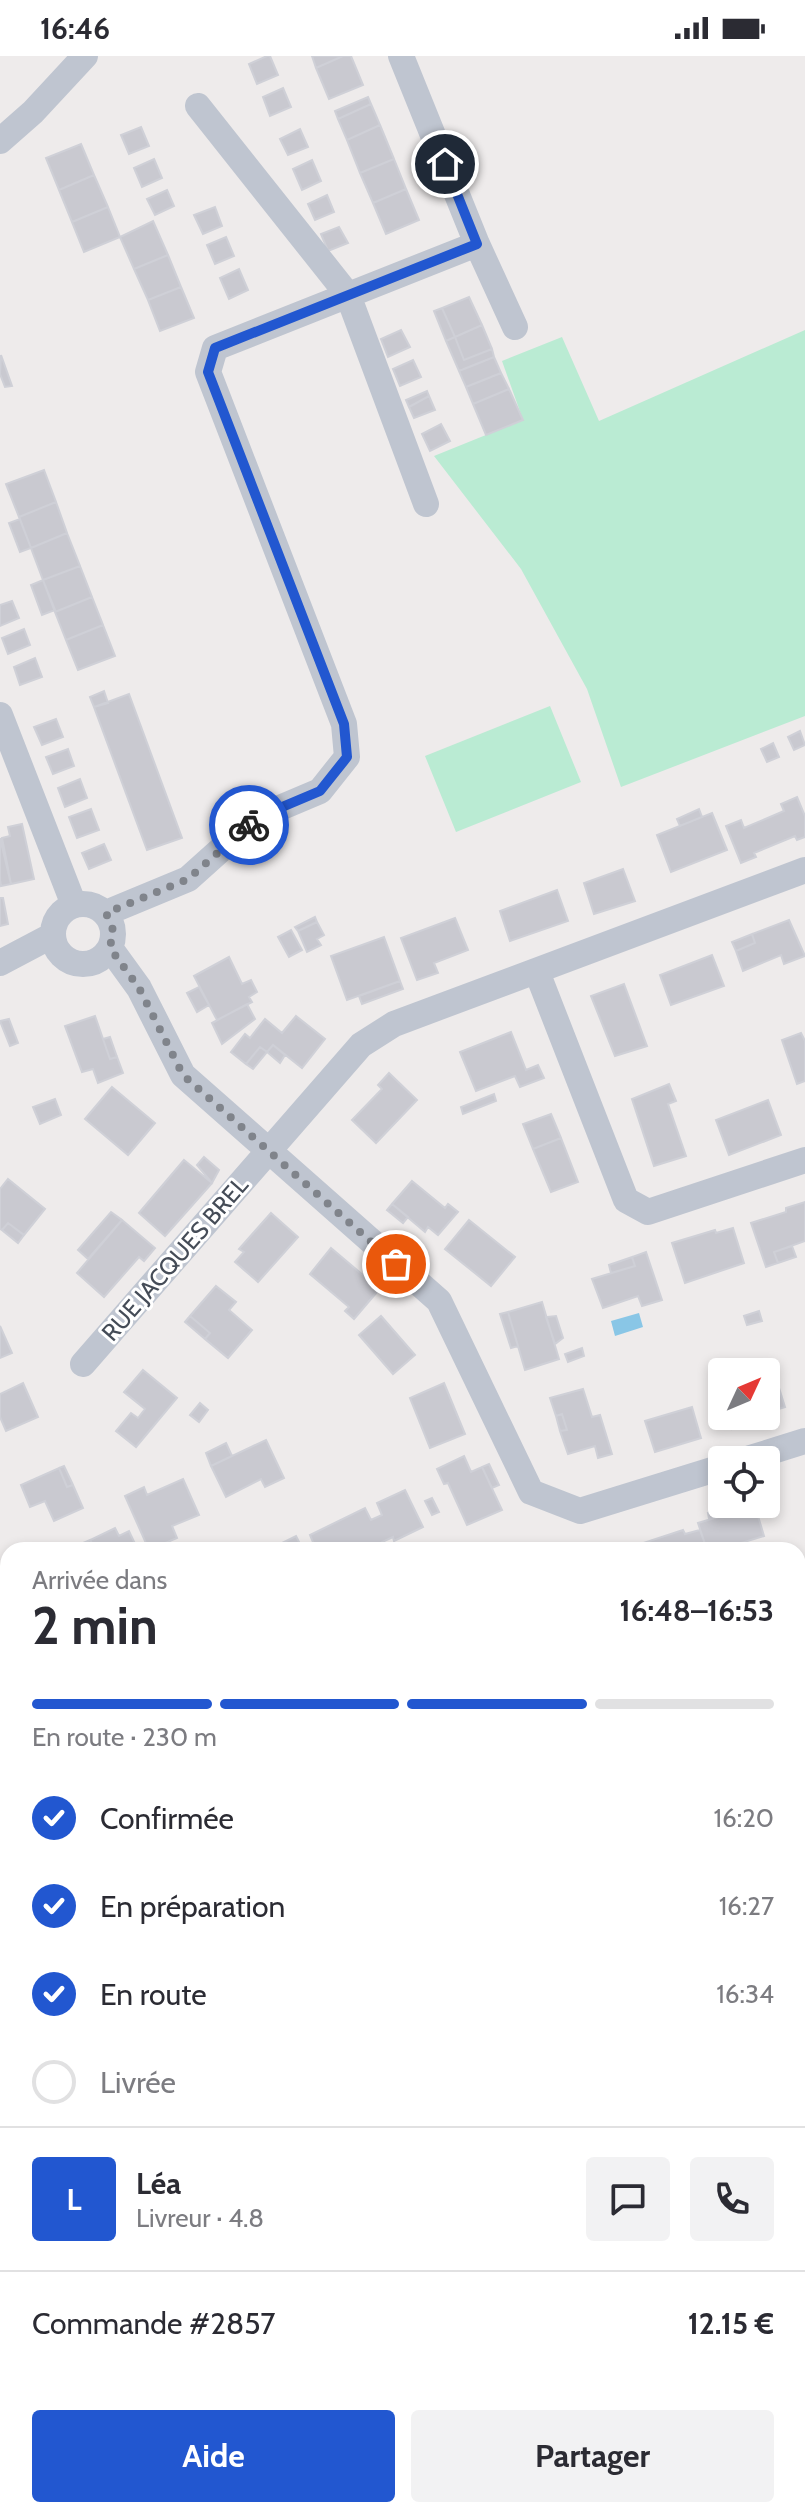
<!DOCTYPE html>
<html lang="fr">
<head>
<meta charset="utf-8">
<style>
  body { margin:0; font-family:Cabin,sans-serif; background:#f2f2f3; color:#2b2b33; height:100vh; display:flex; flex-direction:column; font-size:30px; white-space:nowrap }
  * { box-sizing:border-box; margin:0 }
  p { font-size:26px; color:#7c7c81 }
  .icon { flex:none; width:44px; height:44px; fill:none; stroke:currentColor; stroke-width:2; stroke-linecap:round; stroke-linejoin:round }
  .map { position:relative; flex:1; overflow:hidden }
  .side { position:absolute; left:0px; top:1486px; width:806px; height:976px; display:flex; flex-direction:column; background:#fff; border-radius:24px 24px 0 0; box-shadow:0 4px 12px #0003 }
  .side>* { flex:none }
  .needle { width:52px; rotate:46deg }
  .buttons { position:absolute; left:708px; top:1302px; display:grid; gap:16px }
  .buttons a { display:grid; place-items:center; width:72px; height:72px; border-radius:8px; background:#fff; box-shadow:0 4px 12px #0003; font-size:40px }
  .pin { position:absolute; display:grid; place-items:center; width:68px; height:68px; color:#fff; margin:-34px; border:4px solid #fff; border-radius:50%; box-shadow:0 2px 8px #0007 }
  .courier { position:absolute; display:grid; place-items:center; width:80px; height:80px; margin:-40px; border:6px solid #2257d0; border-radius:50%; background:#fff; color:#222; box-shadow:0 2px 10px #0007 }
  .head em { font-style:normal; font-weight:800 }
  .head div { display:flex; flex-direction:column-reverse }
  .head { display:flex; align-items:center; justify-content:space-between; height:136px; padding:0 32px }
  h1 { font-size:52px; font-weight:800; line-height:60px }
  .bar { display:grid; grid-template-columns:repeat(4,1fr); gap:12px 8px; align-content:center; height:96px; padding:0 32px }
  .bar i { height:10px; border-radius:6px; background:#e1e1e2 }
  .bar .active { background:#2257d0 }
  .bar p { grid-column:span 4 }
  .line { display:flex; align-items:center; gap:20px; padding:0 32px; border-top:2px solid #e1e1e2 }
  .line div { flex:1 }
  .round { display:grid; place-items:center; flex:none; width:84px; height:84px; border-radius:8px; background:#f2f2f3 }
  ol { padding:0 32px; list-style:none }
  li { display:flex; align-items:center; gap:24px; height:88px }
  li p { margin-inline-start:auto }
  li .icon { padding:8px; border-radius:50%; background:#2257d0; color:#fff; stroke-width:4 }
  li:last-child { color:#7c7c81 }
  li i { width:44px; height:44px; border:4px solid #e1e1e2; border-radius:50% }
  .button { display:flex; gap:16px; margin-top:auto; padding:16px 32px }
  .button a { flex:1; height:92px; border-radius:8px; background:#2257d0; color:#fff; font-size:32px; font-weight:800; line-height:92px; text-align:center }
  .button a+a { background:#f2f2f3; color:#2b2b33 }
  .status { display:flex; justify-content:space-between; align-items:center; height:56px; padding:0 40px; background:#fff; direction:ltr }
  .status svg { height:22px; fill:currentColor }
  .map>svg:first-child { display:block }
</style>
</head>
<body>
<div class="status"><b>16:46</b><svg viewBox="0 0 49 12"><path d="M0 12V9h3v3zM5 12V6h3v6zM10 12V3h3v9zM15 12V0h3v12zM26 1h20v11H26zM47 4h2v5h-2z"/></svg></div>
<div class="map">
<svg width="805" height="2462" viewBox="0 0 805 2462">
  <rect width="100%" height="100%" fill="#eeebeb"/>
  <path fill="#baebd3" d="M 805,274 L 805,660 L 621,731 L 587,633 L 521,513 L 434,400 L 523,364 L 502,305 L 562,281 L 599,365 Z
    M 550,650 L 581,726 L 456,776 L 425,700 Z"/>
  <path fill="#89c6e6" d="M 639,1257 L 643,1271 L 615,1280 L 611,1265 Z"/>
  <path fill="#c9c9d0" stroke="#cfd0d7" stroke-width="2" d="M 267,0 L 270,0 L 278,19 L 257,28 L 249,8 Z
    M 312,0 L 343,0 L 316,12 Z
    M 343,0 L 351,0 L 363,29 L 329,43 L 316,12 Z
    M 283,32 L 291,51 L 270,60 L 263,41 Z
    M 368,41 L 371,48 L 338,63 L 335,55 Z
    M 371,48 L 380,69 L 347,84 L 338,63 Z
    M 380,69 L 394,103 L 360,117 L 347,84 Z
    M 141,71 L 149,90 L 129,98 L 121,79 Z
    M 300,73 L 308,91 L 288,99 L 280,83 Z
    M 81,88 L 94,119 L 59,134 L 46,102 Z
    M 154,103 L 162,122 L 142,131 L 134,112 Z
    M 394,103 L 406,133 L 373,147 L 360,117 Z
    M 312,104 L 321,125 L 302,134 L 293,113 Z
    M 94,119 L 108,151 L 72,166 L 59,134 Z
    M 406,133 L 419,164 L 386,178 L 373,147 Z
    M 167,134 L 174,150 L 155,159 L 147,143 Z
    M 327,139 L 334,156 L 315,164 L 308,148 Z
    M 108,151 L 120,181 L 84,196 L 72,166 Z
    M 215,151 L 222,170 L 203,178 L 194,159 Z
    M 153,165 L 168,199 L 134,213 L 120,181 Z
    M 339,171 L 348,187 L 328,195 L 321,178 Z
    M 226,181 L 234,200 L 215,208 L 207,189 Z
    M 168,199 L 181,231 L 148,244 L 134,213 Z
    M 239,213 L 248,234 L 229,243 L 220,222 Z
    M 181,231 L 194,262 L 160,275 L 148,244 Z
    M 469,241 L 482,269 L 455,281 L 442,252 Z
    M 442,252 L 455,281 L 446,285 L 434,255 Z
    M 482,269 L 492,293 L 464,304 L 455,281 Z
    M 401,274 L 410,291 L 388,301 L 381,283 Z
    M 455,281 L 464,304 L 492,293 L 494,301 L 459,315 L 446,285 Z
    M 1,299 L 12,330 L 5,331 L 0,318 Z
    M 494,301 L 501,317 L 466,331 L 459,315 Z
    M 413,304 L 421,321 L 400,330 L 393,313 Z
    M 501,317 L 509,333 L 473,348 L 466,331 Z
    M 509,333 L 523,364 L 486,379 L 473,348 Z
    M 427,335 L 429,340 L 409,351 L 406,344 Z
    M 429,340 L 435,354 L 414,362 L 409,351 Z
    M 441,368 L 450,385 L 430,395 L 422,378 Z
    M 44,414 L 56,446 L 19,461 L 6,428 Z
    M 56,446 L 67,477 L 31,492 L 19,461 Z
    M 20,463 L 31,492 L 20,496 L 9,467 Z
    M 67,477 L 80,510 L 43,524 L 31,492 Z
    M 80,510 L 92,541 L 55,556 L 43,524 Z
    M 43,524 L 55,554 L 42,559 L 31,529 Z
    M 92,541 L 103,569 L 66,584 L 55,556 Z
    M 12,545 L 19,562 L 0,570 L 0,549 Z
    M 103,569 L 115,600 L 78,614 L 66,584 Z
    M 24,573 L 30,589 L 8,598 L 2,582 Z
    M 35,602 L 42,621 L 20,629 L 14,611 Z
    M 104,635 L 108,647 L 94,651 L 90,641 Z
    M 129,638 L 182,782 L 147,794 L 94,651 Z
    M 56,663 L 63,681 L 42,689 L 34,671 Z
    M 800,675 L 805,689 L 794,694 L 788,681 Z
    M 773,687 L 779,701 L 767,706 L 761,693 Z
    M 68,693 L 74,710 L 53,718 L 46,701 Z
    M 80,723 L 87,742 L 65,751 L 58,732 Z
    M 797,741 L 805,760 L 805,781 L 797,784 L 795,780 L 754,797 L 756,801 L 741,807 L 726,770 L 741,764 L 744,772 L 784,755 L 781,748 Z
    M 91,753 L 99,774 L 77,782 L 69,761 Z
    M 699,753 L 702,761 L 680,770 L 677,763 Z
    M 712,757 L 727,794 L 671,816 L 657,779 Z
    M 22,768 L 34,823 L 11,828 L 2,782 L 10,780 L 8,771 Z
    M 0,782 L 11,828 L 1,830 L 0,824 Z
    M 104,788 L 111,804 L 89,813 L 82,797 Z
    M 623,813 L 635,845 L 594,858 L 584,827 Z
    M 557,834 L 568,865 L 510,885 L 500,855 Z
    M 0,842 L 3,842 L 8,868 L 0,870 Z
    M 315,861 L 317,866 L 298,875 L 295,871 Z
    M 455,862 L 468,894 L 434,907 L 438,917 L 417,924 L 401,882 Z
    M 789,864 L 805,900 L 784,908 L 781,899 L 743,915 L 736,895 L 755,887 L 752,878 Z
    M 317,866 L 324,879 L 317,883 L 321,889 L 307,896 L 298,875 Z
    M 291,874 L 302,894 L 289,901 L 278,881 Z
    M 752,878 L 755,887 L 736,895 L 732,886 Z
    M 384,881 L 400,925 L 347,944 L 331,900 Z
    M 712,899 L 724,930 L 671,949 L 660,919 Z
    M 229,901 L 242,928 L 251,924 L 257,936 L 249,941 L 252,946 L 217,964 L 194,920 Z
    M 400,925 L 403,933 L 362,948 L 359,940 Z
    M 624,928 L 647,990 L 615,1000 L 591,940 Z
    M 199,931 L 209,949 L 197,956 L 187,937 Z
    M 247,948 L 255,963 L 222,988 L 212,967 Z
    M 95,960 L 110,1003 L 117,1001 L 123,1017 L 98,1027 L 93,1013 L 82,1016 L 65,970 Z
    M 296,960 L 325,983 L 302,1012 L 273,989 L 267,996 L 260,991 L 246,1008 L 231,996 L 245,978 L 250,982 L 265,963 L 282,977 Z
    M 9,963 L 18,987 L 10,990 L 0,965 Z
    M 511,976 L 526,1014 L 538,1009 L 544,1022 L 520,1031 L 515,1020 L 476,1035 L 460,996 Z
    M 801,977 L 805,985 L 805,1025 L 797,1028 L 782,984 Z
    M 110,981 L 117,1001 L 110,1003 L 103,983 Z
    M 273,989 L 285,999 L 280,1007 L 267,996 Z
    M 260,991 L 267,996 L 253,1013 L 246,1008 Z
    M 389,1017 L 417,1044 L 376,1087 L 352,1064 L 382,1033 L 378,1029 Z
    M 669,1028 L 676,1045 L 668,1048 L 686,1100 L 654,1110 L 632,1043 Z
    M 112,1031 L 155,1067 L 128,1099 L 85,1063 Z
    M 494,1038 L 496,1045 L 463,1058 L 461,1051 Z
    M 55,1043 L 61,1059 L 40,1068 L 33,1051 Z
    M 768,1044 L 781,1079 L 729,1099 L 716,1064 Z
    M 551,1058 L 561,1082 L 533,1093 L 523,1068 Z
    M 561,1082 L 578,1126 L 551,1136 L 533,1093 Z
    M 204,1101 L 219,1114 L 212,1127 L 197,1109 Z
    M 184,1104 L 212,1127 L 165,1180 L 139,1157 Z
    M 8,1123 L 45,1153 L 24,1179 L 8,1167 L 2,1174 L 0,1173 L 0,1133 Z
    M 412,1125 L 445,1152 L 448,1148 L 458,1156 L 438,1179 L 428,1171 L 425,1176 L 392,1148 Z
    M 805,1146 L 805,1185 L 774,1196 L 778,1207 L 766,1211 L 751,1167 L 786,1156 L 786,1152 Z
    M 392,1148 L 408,1161 L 403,1167 L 387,1154 Z
    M 111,1156 L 122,1164 L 88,1203 L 78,1194 Z
    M 271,1157 L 298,1181 L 258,1226 L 235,1206 L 244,1196 L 239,1193 Z
    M 122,1164 L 155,1192 L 144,1205 L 139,1201 L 104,1241 L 77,1217 Z
    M 469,1164 L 515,1201 L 491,1230 L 445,1193 Z
    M 8,1167 L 24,1179 L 18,1187 L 2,1174 Z
    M 733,1172 L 744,1207 L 685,1227 L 672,1187 L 715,1174 L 716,1177 Z
    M 792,1190 L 796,1201 L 778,1207 L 774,1196 Z
    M 331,1192 L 370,1225 L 368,1227 L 377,1236 L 354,1263 L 345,1255 L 349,1251 L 310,1218 Z
    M 646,1196 L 662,1244 L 642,1250 L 638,1240 L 603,1252 L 592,1223 L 635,1210 L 632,1201 Z
    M 632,1201 L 635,1210 L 611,1217 L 609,1209 Z
    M 216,1230 L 236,1246 L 229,1254 L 252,1274 L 228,1302 L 205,1283 L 210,1277 L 190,1260 Z
    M 542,1246 L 559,1303 L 525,1314 L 508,1256 Z
    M 759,1255 L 762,1265 L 747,1269 L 744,1260 Z
    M 508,1256 L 518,1290 L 511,1292 L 500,1258 Z
    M 190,1260 L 210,1277 L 205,1283 L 185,1266 Z
    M 381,1260 L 415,1299 L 393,1318 L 359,1279 Z
    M 556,1260 L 563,1282 L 555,1288 L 546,1261 Z
    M 0,1270 L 12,1297 L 0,1302 Z
    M 582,1292 L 584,1300 L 568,1306 L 565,1298 Z
    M 143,1314 L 177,1342 L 136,1391 L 116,1375 L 131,1357 L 138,1362 L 145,1353 L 124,1336 Z
    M 775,1319 L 785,1351 L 766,1357 L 766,1322 Z
    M 23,1327 L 38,1361 L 6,1375 L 0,1361 L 0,1338 Z
    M 444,1327 L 465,1378 L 430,1392 L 410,1342 Z
    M 583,1333 L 592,1361 L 600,1359 L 612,1398 L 598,1402 L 595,1390 L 568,1398 L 560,1375 L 567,1374 L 562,1358 L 556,1360 L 550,1342 Z
    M 200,1347 L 208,1354 L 199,1366 L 190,1359 Z
    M 692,1351 L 701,1382 L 655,1396 L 645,1365 Z
    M 562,1358 L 567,1374 L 560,1375 L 556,1360 Z
    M 728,1360 L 757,1360 L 744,1364 L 746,1369 L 732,1373 Z
    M 266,1384 L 284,1422 L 265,1431 L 261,1423 L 226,1441 L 211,1410 Z
    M 226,1387 L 232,1400 L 211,1410 L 206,1397 Z
    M 464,1400 L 471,1416 L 482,1411 L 502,1454 L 467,1469 L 448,1427 L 444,1428 L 437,1413 Z
    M 489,1408 L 499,1429 L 492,1432 L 482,1411 Z
    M 64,1410 L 73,1429 L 67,1431 L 59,1412 Z
    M 59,1412 L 67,1431 L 73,1429 L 83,1452 L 54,1465 L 45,1445 L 30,1451 L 21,1429 Z
    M 183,1423 L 199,1459 L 172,1470 L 177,1482 L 149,1494 L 125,1440 L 144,1431 L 147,1439 Z
    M 405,1434 L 423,1471 L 394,1485 L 393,1481 L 382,1486 L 383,1490 L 375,1494 L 309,1494 L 315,1491 L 310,1479 L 365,1452 L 371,1464 L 382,1459 L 377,1447 Z
    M 432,1442 L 439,1456 L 432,1459 L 425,1445 Z
    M 755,1450 L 764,1480 L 731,1490 L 733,1494 L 707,1494 L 698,1467 Z
    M 726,1451 L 728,1458 L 709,1463 L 708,1457 Z
    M 115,1472 L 119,1480 L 129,1475 L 138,1494 L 80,1494 L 93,1488 L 90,1484 Z
    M 683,1474 L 685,1478 L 700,1474 L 707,1494 L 639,1494 L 637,1489 Z
    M 296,1480 L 303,1494 L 268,1494 Z
    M 90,1484 L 93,1488 L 80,1494 L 67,1494 Z
    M 805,1661 L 805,1694 L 798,1696 L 798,1663 Z
    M 3,1706 L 8,1728 L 0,1731 L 0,1707 Z
    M 8,1728 L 8,1752 L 0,1755 L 0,1731 Z
    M 8,1905 L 8,1946 L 0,1949 L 2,1956 L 0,1957 L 0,1908 Z
    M 8,2011 L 8,2065 L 4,2074 L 8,2076 L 8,2093 L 0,2109 L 0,2027 Z
    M 185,2454 L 216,2454 L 216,2462 L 176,2462 L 182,2460 Z
    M 533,2454 L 594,2454 L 594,2460 L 533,2462 Z"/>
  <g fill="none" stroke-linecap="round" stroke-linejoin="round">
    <path stroke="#bfc5d0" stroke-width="26" d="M 401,0 L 477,188 L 515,271
      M 198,50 L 348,239 L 426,448
      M 0,85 L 33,56 L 85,0
      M 0,659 L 74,849
      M53 878a30 30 0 1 1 60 0a30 30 0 1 1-60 0Z
      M 106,857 L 188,823 L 256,762 L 320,735 L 347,701 L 344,668 L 208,316 L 215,292 L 477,188
      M 110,892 L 139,932 L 183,1019 L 439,1245 L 531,1436 L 580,1455 L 722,1411
      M 0,907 L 53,879
      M 537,916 L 626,1144 L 648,1156 L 805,1104
      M 83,1308 L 361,989 L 394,968 L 805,814
      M 744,1404 L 805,1385
      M 798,1763 L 805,1764
      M 798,2172 L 805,2170
      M 0,2222 L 8,2206"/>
    <path stroke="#bec6d4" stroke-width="38" d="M 798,1582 L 805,1580
      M 0,1820 L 8,1819"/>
  </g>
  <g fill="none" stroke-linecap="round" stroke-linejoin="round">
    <path stroke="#80848b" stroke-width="8" stroke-dasharray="0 14.4" d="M 249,769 L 188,823 L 106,857 L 113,874 L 110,892 L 139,932 L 183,1019 L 396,1208"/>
    <path stroke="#2257d0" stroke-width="10" d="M 249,769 L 256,762 L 320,735 L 347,701 L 344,668 L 208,316 L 215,292 L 477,188 L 445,108"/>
  </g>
  <g text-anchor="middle" stroke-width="6" stroke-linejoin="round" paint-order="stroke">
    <g font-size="24" fill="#454c57" stroke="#fff">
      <text transform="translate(175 1203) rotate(-49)" y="8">RUE JACQUES BREL</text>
    </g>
  </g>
</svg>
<div class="buttons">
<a><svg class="needle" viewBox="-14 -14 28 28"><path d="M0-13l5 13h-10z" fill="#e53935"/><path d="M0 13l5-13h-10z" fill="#7c7c81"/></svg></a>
<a><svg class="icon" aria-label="locate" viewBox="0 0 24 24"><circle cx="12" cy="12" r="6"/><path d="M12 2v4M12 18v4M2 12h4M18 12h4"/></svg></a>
</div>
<div class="pin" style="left:396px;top:1208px;background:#ea580c"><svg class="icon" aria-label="bag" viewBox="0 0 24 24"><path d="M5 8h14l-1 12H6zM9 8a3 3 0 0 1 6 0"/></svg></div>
<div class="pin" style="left:445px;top:108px;background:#1f2937"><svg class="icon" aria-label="home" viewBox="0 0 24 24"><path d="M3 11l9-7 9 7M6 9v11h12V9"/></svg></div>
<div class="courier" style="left:249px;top:769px"><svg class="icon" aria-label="bike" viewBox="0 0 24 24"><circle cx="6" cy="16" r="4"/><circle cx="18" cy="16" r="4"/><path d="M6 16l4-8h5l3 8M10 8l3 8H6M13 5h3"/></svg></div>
<section class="side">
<div class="head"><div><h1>2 min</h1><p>Arrivée dans</p></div><em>16:48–16:53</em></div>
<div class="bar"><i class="active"></i><i class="active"></i><i class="active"></i><i></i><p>En route · 230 m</p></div>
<ol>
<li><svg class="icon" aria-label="check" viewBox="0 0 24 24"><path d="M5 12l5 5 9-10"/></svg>Confirmée<p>16:20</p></li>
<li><svg class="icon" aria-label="check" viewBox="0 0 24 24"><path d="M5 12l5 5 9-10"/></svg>En préparation<p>16:27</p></li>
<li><svg class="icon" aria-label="check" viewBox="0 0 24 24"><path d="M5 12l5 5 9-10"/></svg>En route<p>16:34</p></li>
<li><i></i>Livrée</li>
</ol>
<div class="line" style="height:144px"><b class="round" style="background:#2257d0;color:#fff">L</b><div><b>Léa</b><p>Livreur · 4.8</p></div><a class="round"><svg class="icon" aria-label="chat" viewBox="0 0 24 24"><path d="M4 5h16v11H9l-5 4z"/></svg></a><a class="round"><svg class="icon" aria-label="phone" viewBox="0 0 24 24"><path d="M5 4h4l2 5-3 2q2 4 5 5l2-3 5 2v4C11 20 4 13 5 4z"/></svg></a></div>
<div class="line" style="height:104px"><div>Commande #2857</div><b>12.15 €</b></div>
<div class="button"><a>Aide</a><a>Partager</a></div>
</section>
</div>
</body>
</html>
